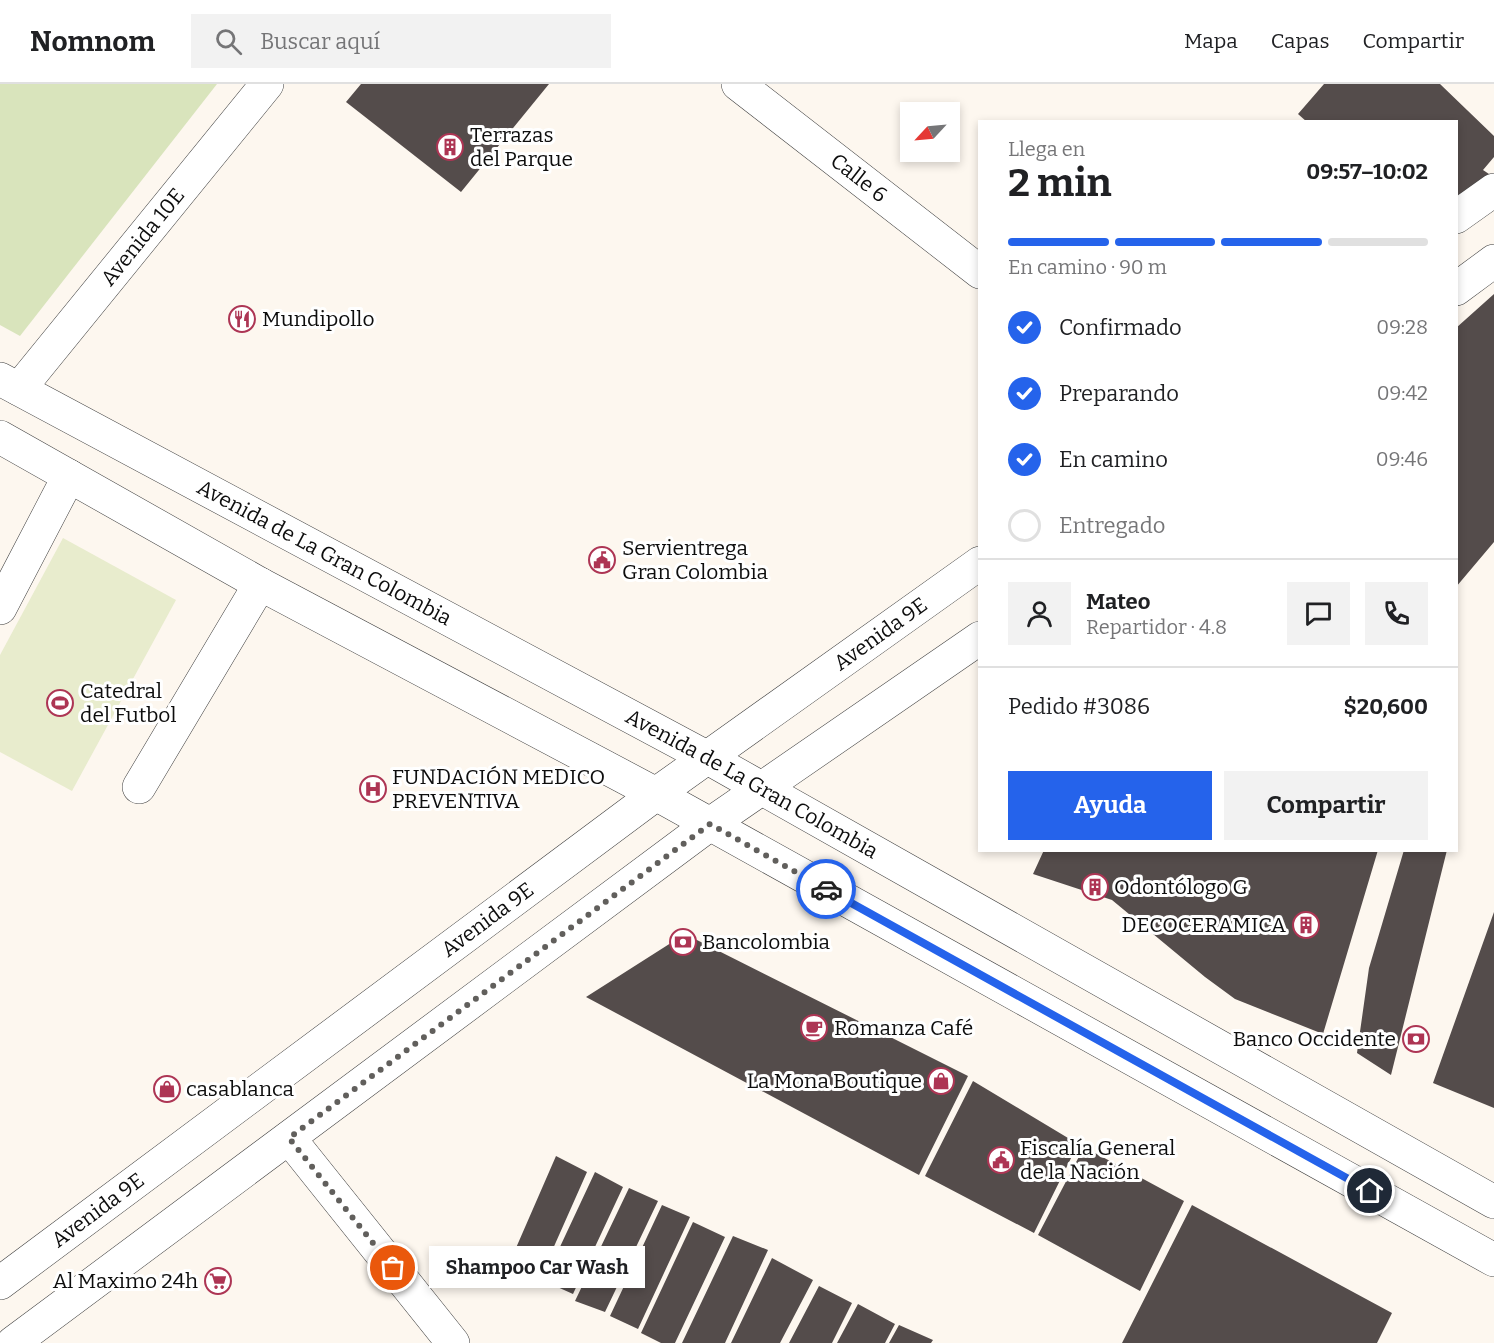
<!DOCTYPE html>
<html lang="es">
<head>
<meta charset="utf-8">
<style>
  body { margin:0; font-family:Bitter,serif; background:#f2f2f2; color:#202124; height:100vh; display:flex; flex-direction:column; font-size:22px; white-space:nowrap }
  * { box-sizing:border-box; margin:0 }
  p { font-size:20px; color:#757577 }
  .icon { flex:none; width:33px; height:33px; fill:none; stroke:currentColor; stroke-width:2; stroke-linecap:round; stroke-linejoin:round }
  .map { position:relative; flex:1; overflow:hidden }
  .details { position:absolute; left:978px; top:36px; width:480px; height:732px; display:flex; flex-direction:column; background:#fff; border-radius:0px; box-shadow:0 3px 9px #0003 }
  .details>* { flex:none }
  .needle { width:39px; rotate:244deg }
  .controls { position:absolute; left:900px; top:18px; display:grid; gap:12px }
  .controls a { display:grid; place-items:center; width:60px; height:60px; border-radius:0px; background:#fff; box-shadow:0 3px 9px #0003; font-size:30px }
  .pin { position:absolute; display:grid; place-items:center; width:51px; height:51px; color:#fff; margin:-26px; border:3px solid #fff; border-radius:50%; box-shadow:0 2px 6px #0007 }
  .courier { position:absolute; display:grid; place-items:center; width:60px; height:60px; margin:-30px; border:4px solid #2563eb; border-radius:50%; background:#fff; color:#222; box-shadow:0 2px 8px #0007 }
  .bubble { position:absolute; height:42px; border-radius:0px; background:#fff; box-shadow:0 3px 9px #0003; font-size:20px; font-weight:700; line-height:42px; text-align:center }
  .headline em { font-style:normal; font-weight:700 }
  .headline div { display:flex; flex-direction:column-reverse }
  .headline { display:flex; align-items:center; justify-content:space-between; height:102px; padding:0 30px }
  h1 { font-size:39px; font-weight:700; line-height:45px }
  .bar { display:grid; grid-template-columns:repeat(4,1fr); gap:9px 6px; align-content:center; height:72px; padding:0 30px }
  .bar i { height:8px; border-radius:4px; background:#e0e0e0 }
  .bar .active { background:#2563eb }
  .bar p { grid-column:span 4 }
  .line { display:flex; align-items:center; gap:15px; padding:0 30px; border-top:2px solid #e0e0e0 }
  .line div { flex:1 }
  .round { display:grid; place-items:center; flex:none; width:63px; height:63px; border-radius:0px; background:#f2f2f2 }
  ol { padding:0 30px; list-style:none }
  li { display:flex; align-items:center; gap:18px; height:66px }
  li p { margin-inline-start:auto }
  li .icon { padding:6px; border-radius:50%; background:#2563eb; color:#fff; stroke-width:4 }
  li:last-child { color:#757577 }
  li i { width:33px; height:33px; border:3px solid #e0e0e0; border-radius:50% }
  .cta { display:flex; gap:12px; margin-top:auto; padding:12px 30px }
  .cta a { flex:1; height:69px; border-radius:0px; background:#2563eb; color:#fff; font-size:24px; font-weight:700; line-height:69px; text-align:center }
  .cta a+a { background:#f2f2f2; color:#202124 }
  header { display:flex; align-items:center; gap:36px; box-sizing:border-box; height:84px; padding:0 30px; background:#fff; border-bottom:2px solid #e0e0e0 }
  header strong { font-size:28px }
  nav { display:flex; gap:33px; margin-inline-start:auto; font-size:21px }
  .search { width:420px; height:54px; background:#f2f2f2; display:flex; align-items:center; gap:15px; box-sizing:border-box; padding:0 21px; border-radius:0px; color:#757577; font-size:22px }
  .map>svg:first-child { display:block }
</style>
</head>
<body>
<header>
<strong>Nomnom</strong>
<div class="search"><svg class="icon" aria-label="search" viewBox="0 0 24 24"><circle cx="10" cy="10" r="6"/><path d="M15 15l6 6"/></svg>Buscar aquí</div>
<nav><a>Mapa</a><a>Capas</a><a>Compartir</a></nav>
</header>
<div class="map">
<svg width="1494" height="1259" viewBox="0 0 1494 1259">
  <rect width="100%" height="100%" fill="#fdf7ef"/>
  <path fill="#d9e4bc" d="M 0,0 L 217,0 L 20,252 L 0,241 Z"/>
  <path fill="#e8eccd" d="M 63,454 L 176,516 L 72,707 L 0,668 L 0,571 Z"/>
  <path fill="#544c4b" d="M 361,0 L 549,0 L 461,108 L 346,18 Z
    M 1324,0 L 1440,0 L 1494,52 L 1494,73 L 1483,86 L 1489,90 L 1456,114 L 1456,38 L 1307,38 L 1298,30 Z
    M 1494,210 L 1494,458 L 1456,503 L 1456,244 Z
    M 1044,766 L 1378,766 L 1323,950 L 1235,915 L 1205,893 L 1112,816 L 1033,790 Z
    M 1404,766 L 1447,766 L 1391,991 L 1357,969 L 1369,884 Z
    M 1494,828 L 1494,1024 L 1433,999 Z
    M 685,850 L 968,992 L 919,1091 L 586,913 Z
    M 973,997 L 1078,1060 L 1034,1149 L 925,1092 Z
    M 1084,1063 L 1184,1117 L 1140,1207 L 1038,1151 Z
    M 556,1072 L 587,1088 L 540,1194 L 509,1180 Z
    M 595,1088 L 623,1103 L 573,1210 L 544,1197 Z
    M 629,1104 L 658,1117 L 605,1228 L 575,1217 Z
    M 662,1121 L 690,1133 L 638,1245 L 610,1232 Z
    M 1192,1121 L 1392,1229 L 1377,1259 L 1122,1259 Z
    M 693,1138 L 725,1153 L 675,1259 L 661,1259 L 641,1249 Z
    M 733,1152 L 768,1166 L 725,1259 L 682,1259 Z
    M 772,1174 L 813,1196 L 780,1259 L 731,1259 Z
    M 819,1202 L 852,1219 L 832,1259 L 789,1259 Z
    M 858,1220 L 895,1240 L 885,1259 L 837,1259 Z
    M 899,1241 L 933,1256 L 931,1259 L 889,1259 Z"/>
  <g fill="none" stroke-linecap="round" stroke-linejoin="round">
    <defs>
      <g id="minor">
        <path id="s1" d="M 738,0 L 980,188"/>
        <path d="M 1456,133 L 1494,106"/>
        <path d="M 1456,205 L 1494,177"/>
        <path id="s2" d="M 0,295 L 708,674 L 1494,1118"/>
        <path id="s3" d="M 19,305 L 267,0"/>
        <path d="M 0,353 L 260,500 L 656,710 L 1494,1176"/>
        <path d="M 0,524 L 69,392"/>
        <path d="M 139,703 L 260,500"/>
        <path d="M 289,1054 L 453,1259"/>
        <path id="s4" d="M 0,1199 L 656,710 L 980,479"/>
        <path d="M 13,1259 L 710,740 L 980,554"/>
      </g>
    </defs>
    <use href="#minor" stroke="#404040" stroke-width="34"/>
    <use href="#minor" stroke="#fff" stroke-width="33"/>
  </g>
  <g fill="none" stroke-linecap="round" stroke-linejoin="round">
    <path stroke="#615f5c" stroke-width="6" stroke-dasharray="0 10.8" d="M 393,1184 L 289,1054 L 710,740 L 826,805"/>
    <path stroke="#2563eb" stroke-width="8" d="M 826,805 L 1370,1107"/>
  </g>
  <defs>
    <symbol id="building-ring" viewBox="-11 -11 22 22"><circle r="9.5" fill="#fff" stroke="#ad3554" stroke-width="1.5"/><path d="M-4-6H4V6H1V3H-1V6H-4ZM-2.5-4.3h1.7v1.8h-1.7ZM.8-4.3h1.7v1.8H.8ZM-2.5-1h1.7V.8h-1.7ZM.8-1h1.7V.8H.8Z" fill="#ad3554"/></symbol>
    <symbol id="restaurant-ring" viewBox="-11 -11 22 22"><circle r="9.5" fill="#fff" stroke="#ad3554" stroke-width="1.5"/><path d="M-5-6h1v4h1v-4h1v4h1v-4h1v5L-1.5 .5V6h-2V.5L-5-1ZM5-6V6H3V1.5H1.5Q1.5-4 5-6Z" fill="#ad3554"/></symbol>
    <symbol id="civic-ring" viewBox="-11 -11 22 22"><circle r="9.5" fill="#fff" stroke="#ad3554" stroke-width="1.5"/><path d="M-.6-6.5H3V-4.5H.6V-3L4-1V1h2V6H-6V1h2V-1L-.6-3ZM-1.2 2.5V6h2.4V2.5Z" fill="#ad3554"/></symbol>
    <symbol id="stadium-ring" viewBox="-11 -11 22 22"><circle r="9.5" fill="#fff" stroke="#ad3554" stroke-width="1.5"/><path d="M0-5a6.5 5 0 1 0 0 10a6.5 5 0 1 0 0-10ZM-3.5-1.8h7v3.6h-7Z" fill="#ad3554"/></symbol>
    <symbol id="hospital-ring" viewBox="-11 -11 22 22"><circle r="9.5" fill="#fff" stroke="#ad3554" stroke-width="1.5"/><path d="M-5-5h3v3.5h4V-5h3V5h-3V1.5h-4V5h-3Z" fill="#ad3554"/></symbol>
    <symbol id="bank-ring" viewBox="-11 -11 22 22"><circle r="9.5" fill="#fff" stroke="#ad3554" stroke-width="1.5"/><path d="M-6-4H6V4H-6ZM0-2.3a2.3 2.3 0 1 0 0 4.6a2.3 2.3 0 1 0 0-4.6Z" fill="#ad3554"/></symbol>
    <symbol id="cafe-ring" viewBox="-11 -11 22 22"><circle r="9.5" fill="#fff" stroke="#ad3554" stroke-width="1.5"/><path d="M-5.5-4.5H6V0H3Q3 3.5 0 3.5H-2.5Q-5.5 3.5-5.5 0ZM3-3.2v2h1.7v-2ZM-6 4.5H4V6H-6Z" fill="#ad3554"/></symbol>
    <symbol id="shop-ring" viewBox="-11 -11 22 22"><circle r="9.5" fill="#fff" stroke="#ad3554" stroke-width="1.5"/><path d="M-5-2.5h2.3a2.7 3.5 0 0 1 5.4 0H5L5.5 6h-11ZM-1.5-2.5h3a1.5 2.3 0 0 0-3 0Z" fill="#ad3554"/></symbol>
    <symbol id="supermarket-ring" viewBox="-11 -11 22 22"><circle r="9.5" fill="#fff" stroke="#ad3554" stroke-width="1.5"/><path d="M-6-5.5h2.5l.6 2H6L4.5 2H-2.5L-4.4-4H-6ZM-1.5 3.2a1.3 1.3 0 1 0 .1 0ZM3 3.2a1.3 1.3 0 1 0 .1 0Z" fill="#ad3554"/></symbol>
  </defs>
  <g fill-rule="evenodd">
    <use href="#building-ring" x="435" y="48" width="30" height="30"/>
    <use href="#restaurant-ring" x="227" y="220" width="30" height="30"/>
    <use href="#civic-ring" x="587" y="461" width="30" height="30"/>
    <use href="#stadium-ring" x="45" y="604" width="30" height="30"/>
    <use href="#hospital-ring" x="358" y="690" width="30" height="30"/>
    <use href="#building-ring" x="1080" y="788" width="30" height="30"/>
    <use href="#building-ring" x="1291" y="826" width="30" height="30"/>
    <use href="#bank-ring" x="668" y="843" width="30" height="30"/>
    <use href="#cafe-ring" x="799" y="929" width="30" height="30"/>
    <use href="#bank-ring" x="1401" y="940" width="30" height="30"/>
    <use href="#shop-ring" x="926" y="982" width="30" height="30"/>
    <use href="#shop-ring" x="152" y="990" width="30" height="30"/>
    <use href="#civic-ring" x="986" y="1061" width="30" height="30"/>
    <use href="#supermarket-ring" x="203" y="1182" width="30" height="30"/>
  </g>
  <g text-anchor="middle" stroke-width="6" stroke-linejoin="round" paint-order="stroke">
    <g font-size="21" fill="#0d0d0d" stroke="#fff" text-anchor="start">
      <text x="470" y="58">Terrazas<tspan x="470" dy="24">del Parque</tspan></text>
      <text x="262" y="242">Mundipollo</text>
      <text x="622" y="471">Servientrega<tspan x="622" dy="24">Gran Colombia</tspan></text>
      <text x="80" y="614">Catedral<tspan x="80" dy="24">del Futbol</tspan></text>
      <text x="392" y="700">FUNDACIÓN MEDICO<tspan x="392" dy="24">PREVENTIVA</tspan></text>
      <text x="1114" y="810">Odontólogo G</text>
      <text x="1286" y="848" text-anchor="end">DECOCERAMICA</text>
      <text x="702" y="865">Bancolombia</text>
      <text x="834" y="951">Romanza Café</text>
      <text x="1396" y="962" text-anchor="end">Banco Occidente</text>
      <text x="922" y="1004" text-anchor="end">La Mona Boutique</text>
      <text x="186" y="1012">casablanca</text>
      <text x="1020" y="1071">Fiscalía General<tspan x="1020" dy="24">de la Nación</tspan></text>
      <text x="198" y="1204" text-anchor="end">Al Maximo 24h</text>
    </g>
    <g font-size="21" fill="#0d0d0d" stroke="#fff">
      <text dy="7" stroke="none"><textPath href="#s1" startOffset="153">Calle 6</textPath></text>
      <text dy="7" stroke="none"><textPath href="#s3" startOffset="196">Avenida 10E</textPath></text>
      <text dy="7" stroke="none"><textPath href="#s2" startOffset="368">Avenida de La Gran Colombia</textPath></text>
      <text dy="7" stroke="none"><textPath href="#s4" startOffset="1094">Avenida 9E</textPath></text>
      <text dy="7" stroke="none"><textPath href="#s2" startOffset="854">Avenida de La Gran Colombia</textPath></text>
      <text dy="7" stroke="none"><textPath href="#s4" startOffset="608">Avenida 9E</textPath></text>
      <text dy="7" stroke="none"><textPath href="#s4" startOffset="122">Avenida 9E</textPath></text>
    </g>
  </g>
</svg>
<div class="controls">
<a><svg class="needle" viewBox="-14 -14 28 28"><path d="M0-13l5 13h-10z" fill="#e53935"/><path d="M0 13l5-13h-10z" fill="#757577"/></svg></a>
</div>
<div class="pin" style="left:393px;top:1184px;background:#ea580c"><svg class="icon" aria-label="bag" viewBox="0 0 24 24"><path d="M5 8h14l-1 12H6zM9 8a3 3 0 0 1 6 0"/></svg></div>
<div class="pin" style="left:1370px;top:1107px;background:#1f2937"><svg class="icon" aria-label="home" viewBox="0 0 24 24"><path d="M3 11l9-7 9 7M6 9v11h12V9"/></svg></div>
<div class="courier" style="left:826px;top:805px"><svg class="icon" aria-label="car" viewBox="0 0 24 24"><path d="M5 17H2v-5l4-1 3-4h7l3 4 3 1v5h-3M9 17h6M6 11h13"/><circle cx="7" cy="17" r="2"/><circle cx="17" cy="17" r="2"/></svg></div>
<div class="bubble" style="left:429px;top:1162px;width:216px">Shampoo Car Wash</div>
<section class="details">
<div class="headline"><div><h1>2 min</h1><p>Llega en</p></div><em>09:57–10:02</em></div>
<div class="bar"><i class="active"></i><i class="active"></i><i class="active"></i><i></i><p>En camino · 90 m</p></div>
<ol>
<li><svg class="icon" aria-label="check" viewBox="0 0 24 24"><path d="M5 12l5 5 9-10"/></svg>Confirmado<p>09:28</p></li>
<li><svg class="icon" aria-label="check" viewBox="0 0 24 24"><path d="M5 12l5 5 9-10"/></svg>Preparando<p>09:42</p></li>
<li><svg class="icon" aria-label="check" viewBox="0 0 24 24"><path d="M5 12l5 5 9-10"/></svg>En camino<p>09:46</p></li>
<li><i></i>Entregado</li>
</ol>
<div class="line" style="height:108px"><a class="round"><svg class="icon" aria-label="person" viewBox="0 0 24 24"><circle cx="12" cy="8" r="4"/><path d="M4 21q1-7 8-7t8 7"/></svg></a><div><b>Mateo</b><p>Repartidor · 4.8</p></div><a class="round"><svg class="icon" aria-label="chat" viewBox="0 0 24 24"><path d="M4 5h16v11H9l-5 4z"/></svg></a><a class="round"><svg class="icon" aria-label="phone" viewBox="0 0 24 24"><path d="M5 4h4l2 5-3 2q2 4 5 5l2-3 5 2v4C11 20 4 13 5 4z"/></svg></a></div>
<div class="line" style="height:78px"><div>Pedido #3086</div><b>$20,600</b></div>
<div class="cta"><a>Ayuda</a><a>Compartir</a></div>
</section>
</div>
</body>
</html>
